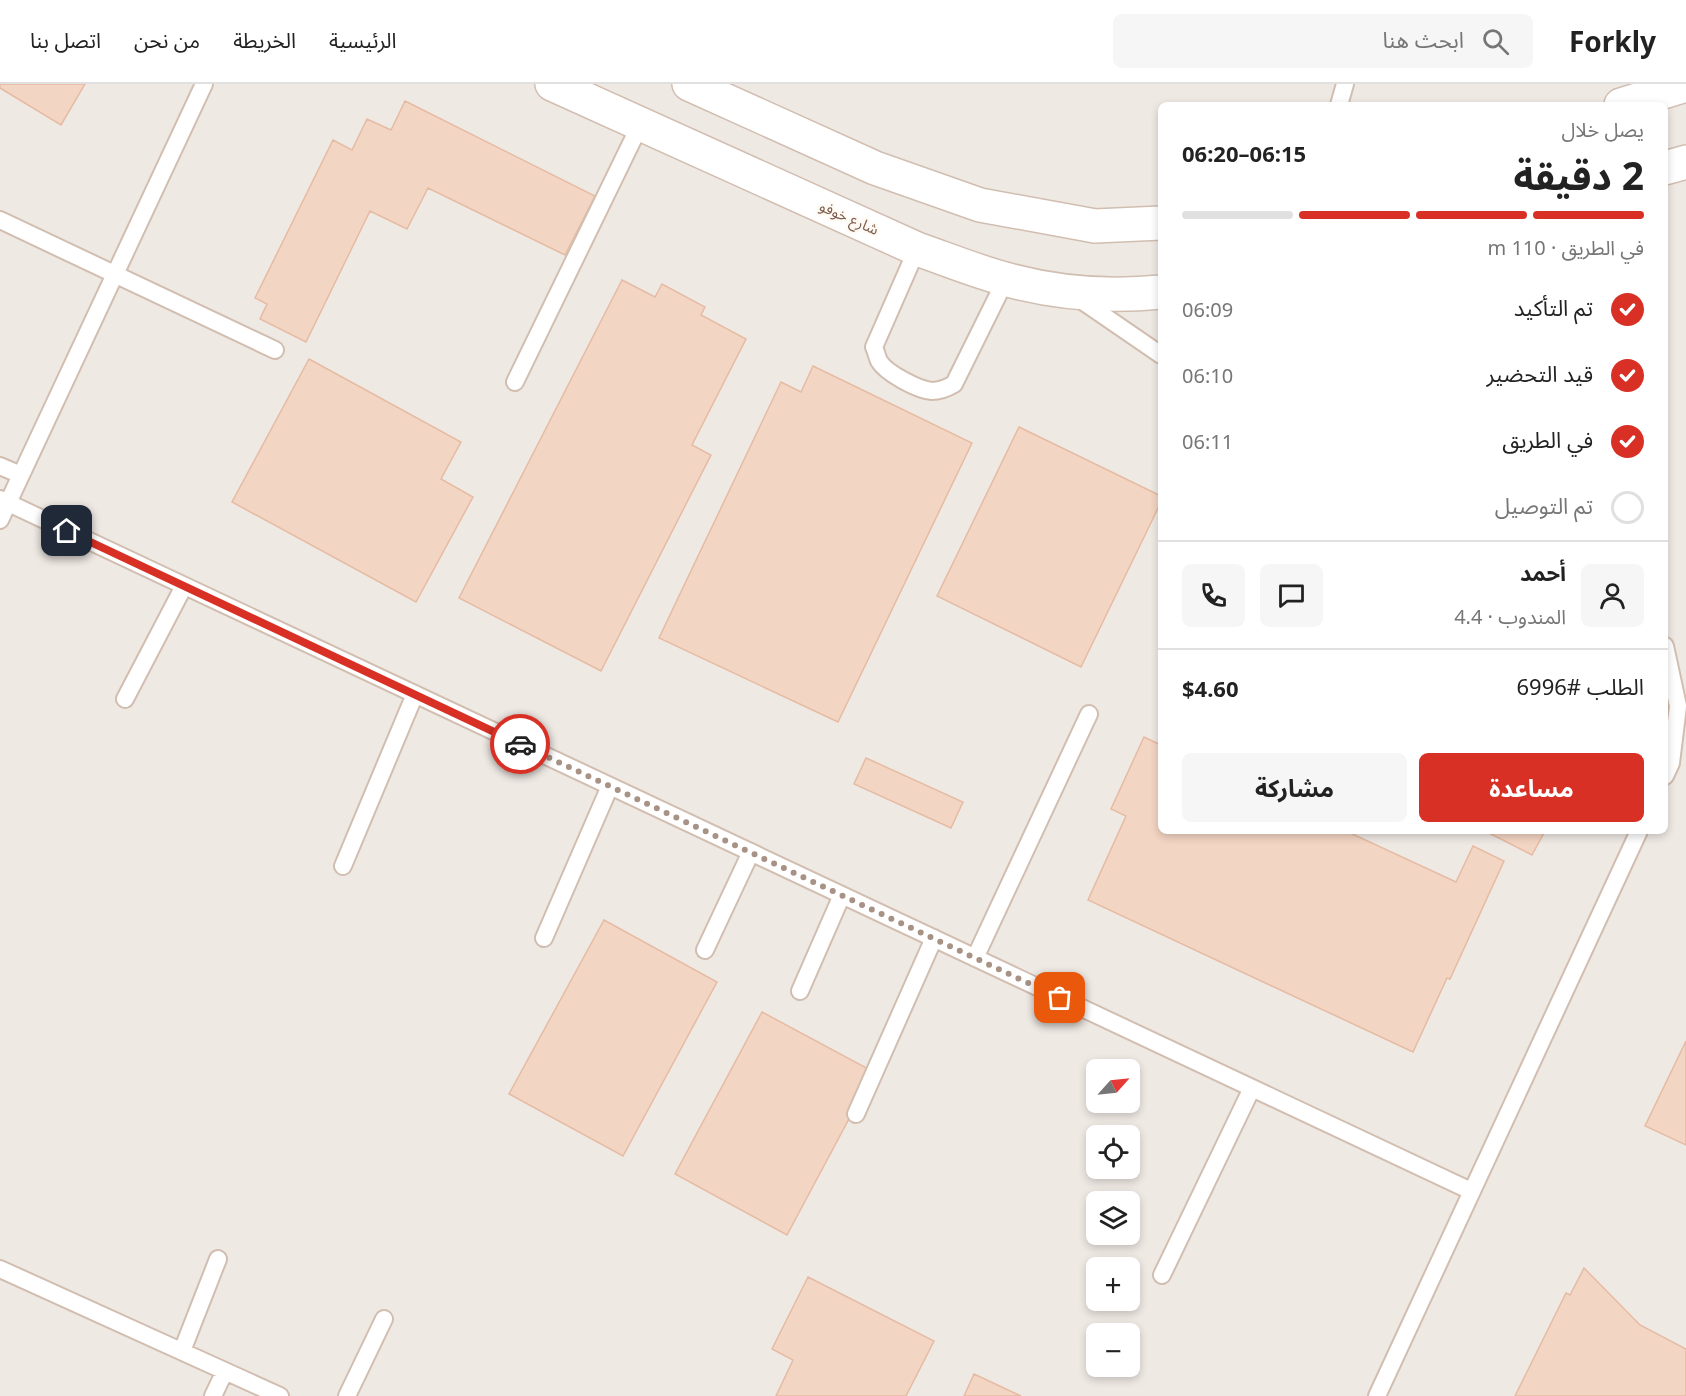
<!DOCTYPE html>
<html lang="ar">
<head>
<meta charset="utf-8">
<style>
  body { margin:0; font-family:"Noto Sans","Noto Sans Arabic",sans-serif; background:#f6f6f6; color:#222; direction:rtl; height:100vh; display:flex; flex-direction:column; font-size:22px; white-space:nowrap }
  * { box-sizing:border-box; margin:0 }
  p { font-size:20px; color:#767676 }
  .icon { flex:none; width:33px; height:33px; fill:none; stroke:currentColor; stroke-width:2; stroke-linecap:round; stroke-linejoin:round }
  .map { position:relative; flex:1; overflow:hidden; direction:ltr }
  .drawer { position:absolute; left:1158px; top:18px; width:510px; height:732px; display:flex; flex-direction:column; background:#fff; border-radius:9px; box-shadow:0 3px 9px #0003; direction:rtl }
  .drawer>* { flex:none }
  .needle { width:39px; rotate:63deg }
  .buttons { position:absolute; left:1086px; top:975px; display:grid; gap:12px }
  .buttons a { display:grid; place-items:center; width:54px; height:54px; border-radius:9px; background:#fff; box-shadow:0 3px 9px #0003; font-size:30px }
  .pin { position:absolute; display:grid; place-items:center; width:51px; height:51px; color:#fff; margin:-26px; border-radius:12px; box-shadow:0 3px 9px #0006 }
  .courier { position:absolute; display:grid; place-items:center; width:60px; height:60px; margin:-30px; border:4px solid #d93025; border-radius:50%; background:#fff; color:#222; box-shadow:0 2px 8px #0007 }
  .summary em { font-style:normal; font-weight:700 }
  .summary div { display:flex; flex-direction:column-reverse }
  .summary { display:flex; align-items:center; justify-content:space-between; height:102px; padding:0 24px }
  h1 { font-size:39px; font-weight:700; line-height:45px }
  .bar { display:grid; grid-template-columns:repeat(4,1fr); gap:9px 6px; align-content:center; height:72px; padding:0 24px }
  .bar i { height:8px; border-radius:4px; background:#e0e0e0 }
  .bar .on { background:#d93025 }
  .bar p { grid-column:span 4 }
  .line { display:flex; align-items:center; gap:15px; padding:0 24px; border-top:2px solid #e0e0e0 }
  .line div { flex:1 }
  .round { display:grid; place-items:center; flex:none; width:63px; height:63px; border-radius:9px; background:#f6f6f6 }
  ol { padding:0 24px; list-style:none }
  li { display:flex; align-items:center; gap:18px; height:66px }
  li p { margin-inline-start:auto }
  li .icon { padding:6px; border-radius:50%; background:#d93025; color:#fff; stroke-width:4 }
  li:last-child { color:#767676 }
  li i { width:33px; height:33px; border:3px solid #e0e0e0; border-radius:50% }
  .button { display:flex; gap:12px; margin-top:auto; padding:12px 24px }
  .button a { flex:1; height:69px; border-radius:9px; background:#d93025; color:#fff; font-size:24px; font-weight:700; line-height:69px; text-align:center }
  .button a+a { background:#f6f6f6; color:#222 }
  header { display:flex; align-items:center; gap:36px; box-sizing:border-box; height:84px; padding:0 30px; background:#fff; border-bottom:2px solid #e0e0e0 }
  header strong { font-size:28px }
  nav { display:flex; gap:33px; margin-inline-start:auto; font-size:21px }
  .search { width:420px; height:54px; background:#f6f6f6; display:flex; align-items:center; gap:15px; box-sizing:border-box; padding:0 21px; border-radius:9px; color:#767676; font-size:22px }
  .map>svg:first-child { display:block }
</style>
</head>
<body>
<header>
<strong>Forkly</strong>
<div class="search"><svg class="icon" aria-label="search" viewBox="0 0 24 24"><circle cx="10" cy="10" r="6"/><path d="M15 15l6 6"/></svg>ابحث هنا</div>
<nav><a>الرئيسية</a><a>الخريطة</a><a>من نحن</a><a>اتصل بنا</a></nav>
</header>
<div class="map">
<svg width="1686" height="1312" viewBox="0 0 1686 1312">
  <rect width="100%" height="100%" fill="#fdf6ec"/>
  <path fill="#efe9e4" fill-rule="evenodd" d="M 0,0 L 1686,0 L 1686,1312 L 0,1312 ZM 1161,21 L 1665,21 L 1665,747 L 1161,747 ZM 1096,986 L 1130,986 L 1130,1018 L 1096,1018 ZM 1096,1052 L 1130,1052 L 1130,1084 L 1096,1084 ZM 1096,1118 L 1130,1118 L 1130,1150 L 1096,1150 ZM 1096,1184 L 1130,1184 L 1130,1216 L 1096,1216 ZM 1096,1250 L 1130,1250 L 1130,1282 L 1096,1282 Z"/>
  <path fill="#f3d5c3" stroke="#e6bba3" stroke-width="1.5" d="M 0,0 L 85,0 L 61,41 L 0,4 Z
    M 405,17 L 595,112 L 565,171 L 428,104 L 407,145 L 370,127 L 306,258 L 260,235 L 267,220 L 255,214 L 333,56 L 352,66 L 367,35 L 391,46 Z
    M 622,196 L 655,213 L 662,200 L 705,223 L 701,231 L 746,255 L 692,361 L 711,371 L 601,587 L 459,514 Z
    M 309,275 L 461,358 L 441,395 L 473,413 L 416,518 L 232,418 Z
    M 813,282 L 972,359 L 838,638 L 659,554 L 781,298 L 801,308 Z
    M 1019,343 L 1161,412 L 1161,418 L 1081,583 L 937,512 Z
    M 1144,653 L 1161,661 L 1161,747 L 1346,747 L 1456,798 L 1473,762 L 1504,777 L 1450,895 L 1447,894 L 1413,968 L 1088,816 L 1126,732 L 1111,725 Z
    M 866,674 L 963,718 L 951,744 L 854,700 Z
    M 1485,747 L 1545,747 L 1532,771 Z
    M 604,836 L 717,898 L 623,1072 L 509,1010 Z
    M 762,928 L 874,988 L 787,1151 L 675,1090 Z
    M 1686,957 L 1686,1061 L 1645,1042 Z
    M 1584,1184 L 1640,1241 L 1686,1265 L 1686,1312 L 1515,1312 L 1566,1209 L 1570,1211 Z
    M 808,1193 L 934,1257 L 906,1312 L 776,1312 L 793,1276 L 772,1265 Z
    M 974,1290 L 1021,1312 L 964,1312 Z"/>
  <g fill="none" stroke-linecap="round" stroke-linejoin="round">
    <defs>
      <path id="service" d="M 1339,21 L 1345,0
        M 0,136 L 275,266
        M 917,165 L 874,263 C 876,267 877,273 879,277 C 886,289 918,306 932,307 C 940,307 947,304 954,300 L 1006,195
        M 1075,212 L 1161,271
        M 515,298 L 640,41
        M 0,382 L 21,391
        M 0,415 L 1471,1107
        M 0,436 L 204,0
        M 1665,562 L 1678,622 L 1671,679 L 1665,692
        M 125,615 L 184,502
        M 343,782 L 415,610
        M 544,854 L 610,702
        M 705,866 L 751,768
        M 975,874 L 1089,630
        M 800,907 L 842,811
        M 856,1030 L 934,854
        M 0,1185 L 280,1312
        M 1162,1191 L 1252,1004
        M 182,1267 L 218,1175
        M 213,1312 L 225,1287
        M 347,1312 L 384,1235
        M 1377,1312 L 1639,747"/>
      <path id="tertiary" d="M 552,0 L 917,165 C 946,175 975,187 1005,195 C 1055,209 1110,213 1161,208
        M 689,0 L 875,84 L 980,121 L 1095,142 L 1161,139
        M 1621,21 L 1686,1
        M 1665,84 L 1686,78"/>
    </defs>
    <use href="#service" stroke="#d1beb0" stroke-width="20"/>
    <use href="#tertiary" stroke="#d1beb0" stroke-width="36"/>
    <use href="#service" stroke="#fff" stroke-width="16"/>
    <use href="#tertiary" stroke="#fff" stroke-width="33"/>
  </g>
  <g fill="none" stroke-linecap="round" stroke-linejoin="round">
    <path stroke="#a89285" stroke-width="6" stroke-dasharray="0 10.8" d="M 520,660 L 1060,914"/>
    <path stroke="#d93025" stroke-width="8" d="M 67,447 L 520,660"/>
  </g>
  <g text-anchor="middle" stroke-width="5" stroke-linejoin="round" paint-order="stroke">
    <g font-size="15" fill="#7a5c4d" stroke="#fffaf3">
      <text transform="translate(849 134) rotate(24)" y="5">شارع خوفو</text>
    </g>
  </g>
</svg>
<div class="buttons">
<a><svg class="needle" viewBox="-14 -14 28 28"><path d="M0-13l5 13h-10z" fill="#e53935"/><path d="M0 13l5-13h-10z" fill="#767676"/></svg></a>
<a><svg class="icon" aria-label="locate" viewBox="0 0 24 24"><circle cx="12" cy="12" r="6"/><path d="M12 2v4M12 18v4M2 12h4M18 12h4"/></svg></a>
<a><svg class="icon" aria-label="layers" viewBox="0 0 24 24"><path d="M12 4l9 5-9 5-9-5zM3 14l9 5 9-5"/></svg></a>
<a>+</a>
<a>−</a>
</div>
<div class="pin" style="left:1060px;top:914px;background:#ea580c"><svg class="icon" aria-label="bag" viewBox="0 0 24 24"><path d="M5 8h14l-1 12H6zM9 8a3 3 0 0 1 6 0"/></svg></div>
<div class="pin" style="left:67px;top:447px;background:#1f2937"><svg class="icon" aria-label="home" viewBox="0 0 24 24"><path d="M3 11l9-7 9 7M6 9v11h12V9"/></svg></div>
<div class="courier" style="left:520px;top:660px"><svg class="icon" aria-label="car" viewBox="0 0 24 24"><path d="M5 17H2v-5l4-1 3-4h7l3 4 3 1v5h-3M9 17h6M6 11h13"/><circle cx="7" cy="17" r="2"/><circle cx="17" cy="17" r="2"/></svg></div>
<section class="drawer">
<div class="summary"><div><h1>2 دقيقة</h1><p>يصل خلال</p></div><em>06:15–06:20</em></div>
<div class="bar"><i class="on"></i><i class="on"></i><i class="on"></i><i></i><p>في الطريق · 110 m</p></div>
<ol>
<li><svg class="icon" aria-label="check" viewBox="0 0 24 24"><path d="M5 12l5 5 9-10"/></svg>تم التأكيد<p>06:09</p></li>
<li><svg class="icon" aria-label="check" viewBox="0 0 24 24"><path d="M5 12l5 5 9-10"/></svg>قيد التحضير<p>06:10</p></li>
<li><svg class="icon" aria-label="check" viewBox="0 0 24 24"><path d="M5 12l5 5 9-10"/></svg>في الطريق<p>06:11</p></li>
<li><i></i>تم التوصيل</li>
</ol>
<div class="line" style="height:108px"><a class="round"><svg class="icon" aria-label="person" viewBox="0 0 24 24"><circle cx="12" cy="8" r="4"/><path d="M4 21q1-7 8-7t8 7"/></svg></a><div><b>أحمد</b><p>المندوب · 4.4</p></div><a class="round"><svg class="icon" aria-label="chat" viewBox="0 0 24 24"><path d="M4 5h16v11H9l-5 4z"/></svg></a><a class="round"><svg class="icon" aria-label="phone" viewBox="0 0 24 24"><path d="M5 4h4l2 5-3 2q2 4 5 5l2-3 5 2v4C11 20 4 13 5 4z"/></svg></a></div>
<div class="line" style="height:78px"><div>الطلب #6996</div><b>$4.60</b></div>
<div class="button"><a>مساعدة</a><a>مشاركة</a></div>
</section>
</div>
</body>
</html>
